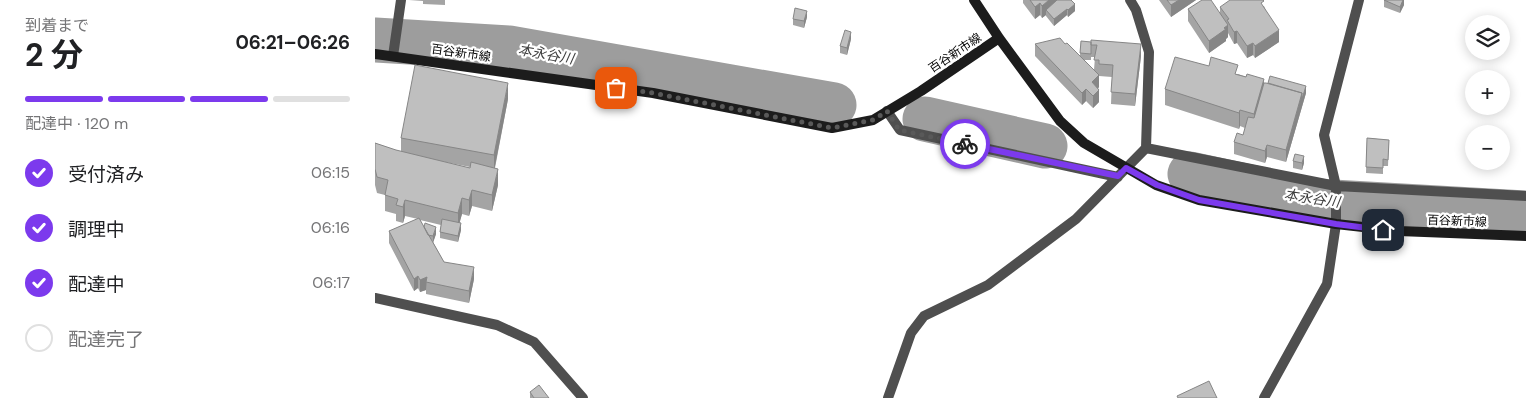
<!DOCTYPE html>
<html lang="ja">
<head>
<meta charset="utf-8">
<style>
  body { margin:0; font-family:"DM Sans","Noto Sans JP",sans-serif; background:#f6f6f6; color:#202124; height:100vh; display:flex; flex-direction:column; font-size:19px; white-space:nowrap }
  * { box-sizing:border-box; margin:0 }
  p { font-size:16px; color:#757577 }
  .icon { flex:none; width:28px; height:28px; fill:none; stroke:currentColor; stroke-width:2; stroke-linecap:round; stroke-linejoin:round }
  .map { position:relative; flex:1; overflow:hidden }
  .sheet { display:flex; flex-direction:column; background:#fff; width:375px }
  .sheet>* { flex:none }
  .buttons { position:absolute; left:1090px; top:15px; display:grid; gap:10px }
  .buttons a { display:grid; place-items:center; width:45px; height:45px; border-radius:50%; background:#fff; box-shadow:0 2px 12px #0003; font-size:25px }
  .pin { position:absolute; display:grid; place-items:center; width:42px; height:42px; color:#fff; margin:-21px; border-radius:10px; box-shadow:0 2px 8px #0006 }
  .courier { position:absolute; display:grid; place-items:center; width:50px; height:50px; margin:-25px; border:4px solid #7c3aed; border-radius:50%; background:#fff; color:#222; box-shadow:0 1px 6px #0007 }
  .summary em { font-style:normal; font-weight:700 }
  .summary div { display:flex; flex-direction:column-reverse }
  .summary { display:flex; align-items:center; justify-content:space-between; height:85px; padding:0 25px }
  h1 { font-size:32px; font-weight:700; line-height:38px }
  .bar { display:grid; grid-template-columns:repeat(4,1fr); gap:8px 5px; align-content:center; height:60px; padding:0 25px }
  .bar i { height:6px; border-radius:4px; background:#e0e0e0 }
  .bar .active { background:#7c3aed }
  .bar p { grid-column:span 4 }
  ol { padding:0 25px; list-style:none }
  li { display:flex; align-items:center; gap:15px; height:55px }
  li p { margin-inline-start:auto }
  li .icon { padding:5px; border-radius:50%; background:#7c3aed; color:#fff; stroke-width:4 }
  li:last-child { color:#757577 }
  li i { width:28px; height:28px; border:2px solid #e0e0e0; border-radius:50% }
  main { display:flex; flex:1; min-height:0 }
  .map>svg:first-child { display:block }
</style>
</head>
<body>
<main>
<section class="sheet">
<div class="summary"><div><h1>2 分</h1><p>到着まで</p></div><em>06:21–06:26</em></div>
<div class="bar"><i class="active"></i><i class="active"></i><i class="active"></i><i></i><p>配達中 · 120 m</p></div>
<ol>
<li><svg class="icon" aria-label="check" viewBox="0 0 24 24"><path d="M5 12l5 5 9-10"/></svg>受付済み<p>06:15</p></li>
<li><svg class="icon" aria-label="check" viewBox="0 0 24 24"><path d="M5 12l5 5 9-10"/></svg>調理中<p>06:16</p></li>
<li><svg class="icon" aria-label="check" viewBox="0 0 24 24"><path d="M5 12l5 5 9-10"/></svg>配達中<p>06:17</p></li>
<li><i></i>配達完了</li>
</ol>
</section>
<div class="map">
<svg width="1151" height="398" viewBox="0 0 1151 398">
  <rect width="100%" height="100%" fill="#fff"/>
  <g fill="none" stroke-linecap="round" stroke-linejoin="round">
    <path stroke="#9d9d9d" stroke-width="45" d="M 0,40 L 134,48 L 459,105
      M 550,119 L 670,146
      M 815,174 L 940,201 L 1151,213"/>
    <path stroke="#4f4f4f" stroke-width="10" d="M 18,56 L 26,0
      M 512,111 L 525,130 L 743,177
      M 771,148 L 961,186 L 1151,196
      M 0,298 L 122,325 L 159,342 L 208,398
      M 513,398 L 536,333 L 549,316 L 613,285 L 701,219 L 771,148 L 774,52 L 761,10 L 755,0
      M 889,398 L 952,284 L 961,224 L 961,186 L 949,135 L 984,0"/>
    <path stroke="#1c1c1c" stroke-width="10" d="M 599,0 L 624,38 L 685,121 L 709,143 L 781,185 L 824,200 L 961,224 L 1024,231 L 1151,236
      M 0,54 L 278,93 L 457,128 L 498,120 L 546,91 L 624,38"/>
  </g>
  <path fill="#a4a4a4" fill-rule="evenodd" d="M 34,0 L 70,0 L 70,5 L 48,4 L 48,1 Z
    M 648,0 L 696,0 L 700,11 L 693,17 L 692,15 L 679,26 L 671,16 L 671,15 L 667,18 L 665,15 L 660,19 L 648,3 Z
    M 784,0 L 821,0 L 796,17 Z
    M 1009,0 L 1029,0 L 1029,5 L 1025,13 L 1009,7 Z
    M 889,6 L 904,42 L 880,58 L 878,55 L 872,58 L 862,43 L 859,44 L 853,33 L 853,37 L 851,39 L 851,41 L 834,53 L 813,21 L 813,9 L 845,14 L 845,7 Z
    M 432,17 L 429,28 L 418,25 L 418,19 Z
    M 476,39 L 472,55 L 465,53 L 465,46 Z
    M 706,41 L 766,56 L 760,106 L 736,104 L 737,77 L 724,76 L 724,87 L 723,89 L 724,102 L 718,108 L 711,101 L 707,105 L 660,56 L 660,44 L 690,44 L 705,56 ZM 716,57 L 720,57 L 719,70 L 709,60 L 716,60 Z
    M 863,74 L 889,83 L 931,93 L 911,162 L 892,157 L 890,163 L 859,154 L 859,142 L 868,135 L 870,128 L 865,126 L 864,129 L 790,105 L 790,89 Z
    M 133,99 L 120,168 L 123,185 L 117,211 L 97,206 L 94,216 L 87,214 L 84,223 L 86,230 L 83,242 L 65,238 L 65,232 L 66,225 L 45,220 L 49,227 L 61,234 L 58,242 L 69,262 L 99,279 L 94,303 L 51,294 L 51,290 L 45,292 L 43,288 L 39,291 L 14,243 L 14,231 L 43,219 L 30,216 L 28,223 L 21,221 L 21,214 L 10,211 L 10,195 L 2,193 L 0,185 L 0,143 L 26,152 L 26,138 ZM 65,161 L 95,167 L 95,168 Z
    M 992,138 L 1014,140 L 1013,166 L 1008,166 L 1008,174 L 991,173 Z
    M 918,161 L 929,163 L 927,170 L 918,168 Z
    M 155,392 L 174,398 L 155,398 Z"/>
  <path fill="#868686" d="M 674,0 L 689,0 L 671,10 L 671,15 L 667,18 L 667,6 Z
    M 804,0 L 821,0 L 796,17 L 796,5 Z
    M 1028,0 L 1029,0 L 1029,5 L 1025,13 L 1025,7 Z
    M 665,3 L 665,15 L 660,19 L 660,7 Z
    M 700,4 L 700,11 L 693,17 L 693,10 Z
    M 692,9 L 692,15 L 679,26 L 679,19 Z
    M 432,11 L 432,17 L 429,28 L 429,21 Z
    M 853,25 L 853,37 L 851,39 L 851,41 L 834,53 L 834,41 Z
    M 904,30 L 904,42 L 880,58 L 880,46 Z
    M 862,31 L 862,43 L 859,44 L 859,32 Z
    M 476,32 L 476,39 L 472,55 L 472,48 Z
    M 878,43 L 878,55 L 872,58 L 872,46 Z
    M 766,44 L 766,56 L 760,106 L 760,94 Z
    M 724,75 L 724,87 L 717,94 L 717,82 Z
    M 889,79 L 889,95 L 879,130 L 879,114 Z
    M 133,83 L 133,99 L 119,171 L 119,155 Z
    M 931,86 L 931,93 L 911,162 L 911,150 L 927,93 Z
    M 711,89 L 711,101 L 707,105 L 707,93 Z
    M 724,90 L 724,102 L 718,108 L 718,96 Z
    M 865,110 L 865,126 L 864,129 L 864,113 Z
    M 892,145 L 892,157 L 890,163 L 890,151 Z
    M 929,156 L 929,163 L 927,170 L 927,163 Z
    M 123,169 L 123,185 L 117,211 L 117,195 Z
    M 97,190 L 97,206 L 94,216 L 94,200 Z
    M 87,198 L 87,214 L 83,229 L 83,213 Z
    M 30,200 L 30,216 L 28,223 L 28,207 Z
    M 86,223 L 86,230 L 83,242 L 83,236 Z
    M 61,227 L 61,234 L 58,243 L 58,236 Z
    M 99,267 L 99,279 L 94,303 L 94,291 Z
    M 43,276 L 43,288 L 39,291 L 39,279 Z
    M 52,277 L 51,290 L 45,292 L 45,280 Z"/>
  <path fill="#bfbfbf" stroke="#868686" d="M 655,0 L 674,0 L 667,6 L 665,3 L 660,7 Z
    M 682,0 L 696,0 L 700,4 L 693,10 L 692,9 L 679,19 L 671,10 Z
    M 792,0 L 804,0 L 796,5 Z
    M 827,0 L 836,0 L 853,25 L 849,28 L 851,29 L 834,41 L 813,9 Z
    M 855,0 L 888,0 L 889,1 L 886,3 L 904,30 L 880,46 L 878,43 L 872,46 L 862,31 L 859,32 L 852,20 L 854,19 L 845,7 Z
    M 1009,0 L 1028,0 L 1025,7 Z
    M 420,8 L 432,11 L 429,21 L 418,19 Z
    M 470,30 L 476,32 L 472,48 L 465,46 Z
    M 685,38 L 690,44 L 692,43 L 724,75 L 717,82 L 724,90 L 718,96 L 711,89 L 707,93 L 660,44 Z
    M 716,40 L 766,44 L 760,94 L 736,92 L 738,65 L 724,64 L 724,60 L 719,60 L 722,45 L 716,45 Z
    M 706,41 L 716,42 L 716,54 L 705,53 Z
    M 800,57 L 834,66 L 836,57 L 863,65 L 860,74 L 871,77 L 872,74 L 889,79 L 879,114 L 865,110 L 864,113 L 790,89 Z
    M 40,65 L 133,83 L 119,155 L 26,138 Z
    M 895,76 L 931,86 L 927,99 L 927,93 L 893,83 Z
    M 889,83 L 891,83 L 927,93 L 911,150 L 892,145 L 890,151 L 859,142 L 862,133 L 868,135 L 873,117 L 879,118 Z
    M 992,138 L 1014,140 L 1013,160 L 1008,159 L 1008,168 L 991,167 Z
    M 0,143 L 21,150 L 95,168 L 96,162 L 123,169 L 117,195 L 97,190 L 94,200 L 87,198 L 83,213 L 30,200 L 28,207 L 21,205 L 23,199 L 10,195 L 13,180 L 2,177 L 0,169 Z
    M 920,154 L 929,156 L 927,163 L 918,161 Z
    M 44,218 L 69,262 L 99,267 L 94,291 L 51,282 L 52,277 L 45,280 L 43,276 L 39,279 L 14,231 Z
    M 67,219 L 86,223 L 83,236 L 65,232 Z
    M 50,223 L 61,227 L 58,236 L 53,235 L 49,227 Z
    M 834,381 L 842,398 L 803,398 L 802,396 Z
    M 164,385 L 174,398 L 159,398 L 155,392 Z"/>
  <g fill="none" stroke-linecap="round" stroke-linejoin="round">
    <path stroke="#595959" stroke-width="5" stroke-dasharray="0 9" d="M 241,88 L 278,93 L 457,128 L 498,120 L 512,111 L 524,130 L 590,144"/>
    <path stroke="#7c3aed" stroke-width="6" d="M 590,144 L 743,176 L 751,168 L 782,185 L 824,200 L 961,224 L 1008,230"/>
  </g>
  <g text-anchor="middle" stroke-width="4.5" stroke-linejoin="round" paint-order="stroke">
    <g font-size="12" fill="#000" stroke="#fff">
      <text transform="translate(86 53) rotate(8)" y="4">百谷新市線</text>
      <text transform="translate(580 53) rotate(-34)" y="4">百谷新市線</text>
      <text transform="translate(1082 221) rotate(2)" y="4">百谷新市線</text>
    </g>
    <g font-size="14" font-style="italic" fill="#3e3e3e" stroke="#fff">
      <text transform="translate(171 54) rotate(10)" y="5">本永谷川</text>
      <text transform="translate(937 198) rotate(8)" y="5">本永谷川</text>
    </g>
  </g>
</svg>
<div class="buttons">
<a><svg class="icon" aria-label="layers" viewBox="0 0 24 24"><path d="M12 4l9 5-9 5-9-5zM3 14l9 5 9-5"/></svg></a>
<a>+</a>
<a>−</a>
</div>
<div class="pin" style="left:241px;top:88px;background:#ea580c"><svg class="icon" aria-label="bag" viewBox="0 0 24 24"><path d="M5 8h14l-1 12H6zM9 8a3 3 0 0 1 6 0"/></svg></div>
<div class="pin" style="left:1008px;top:230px;background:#1f2937"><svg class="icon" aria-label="home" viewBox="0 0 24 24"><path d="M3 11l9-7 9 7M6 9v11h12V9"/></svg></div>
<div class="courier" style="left:590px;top:144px"><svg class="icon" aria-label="bike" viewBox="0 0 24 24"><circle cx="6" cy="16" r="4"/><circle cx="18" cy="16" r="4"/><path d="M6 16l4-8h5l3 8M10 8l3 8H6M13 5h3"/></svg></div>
</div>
</main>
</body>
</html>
